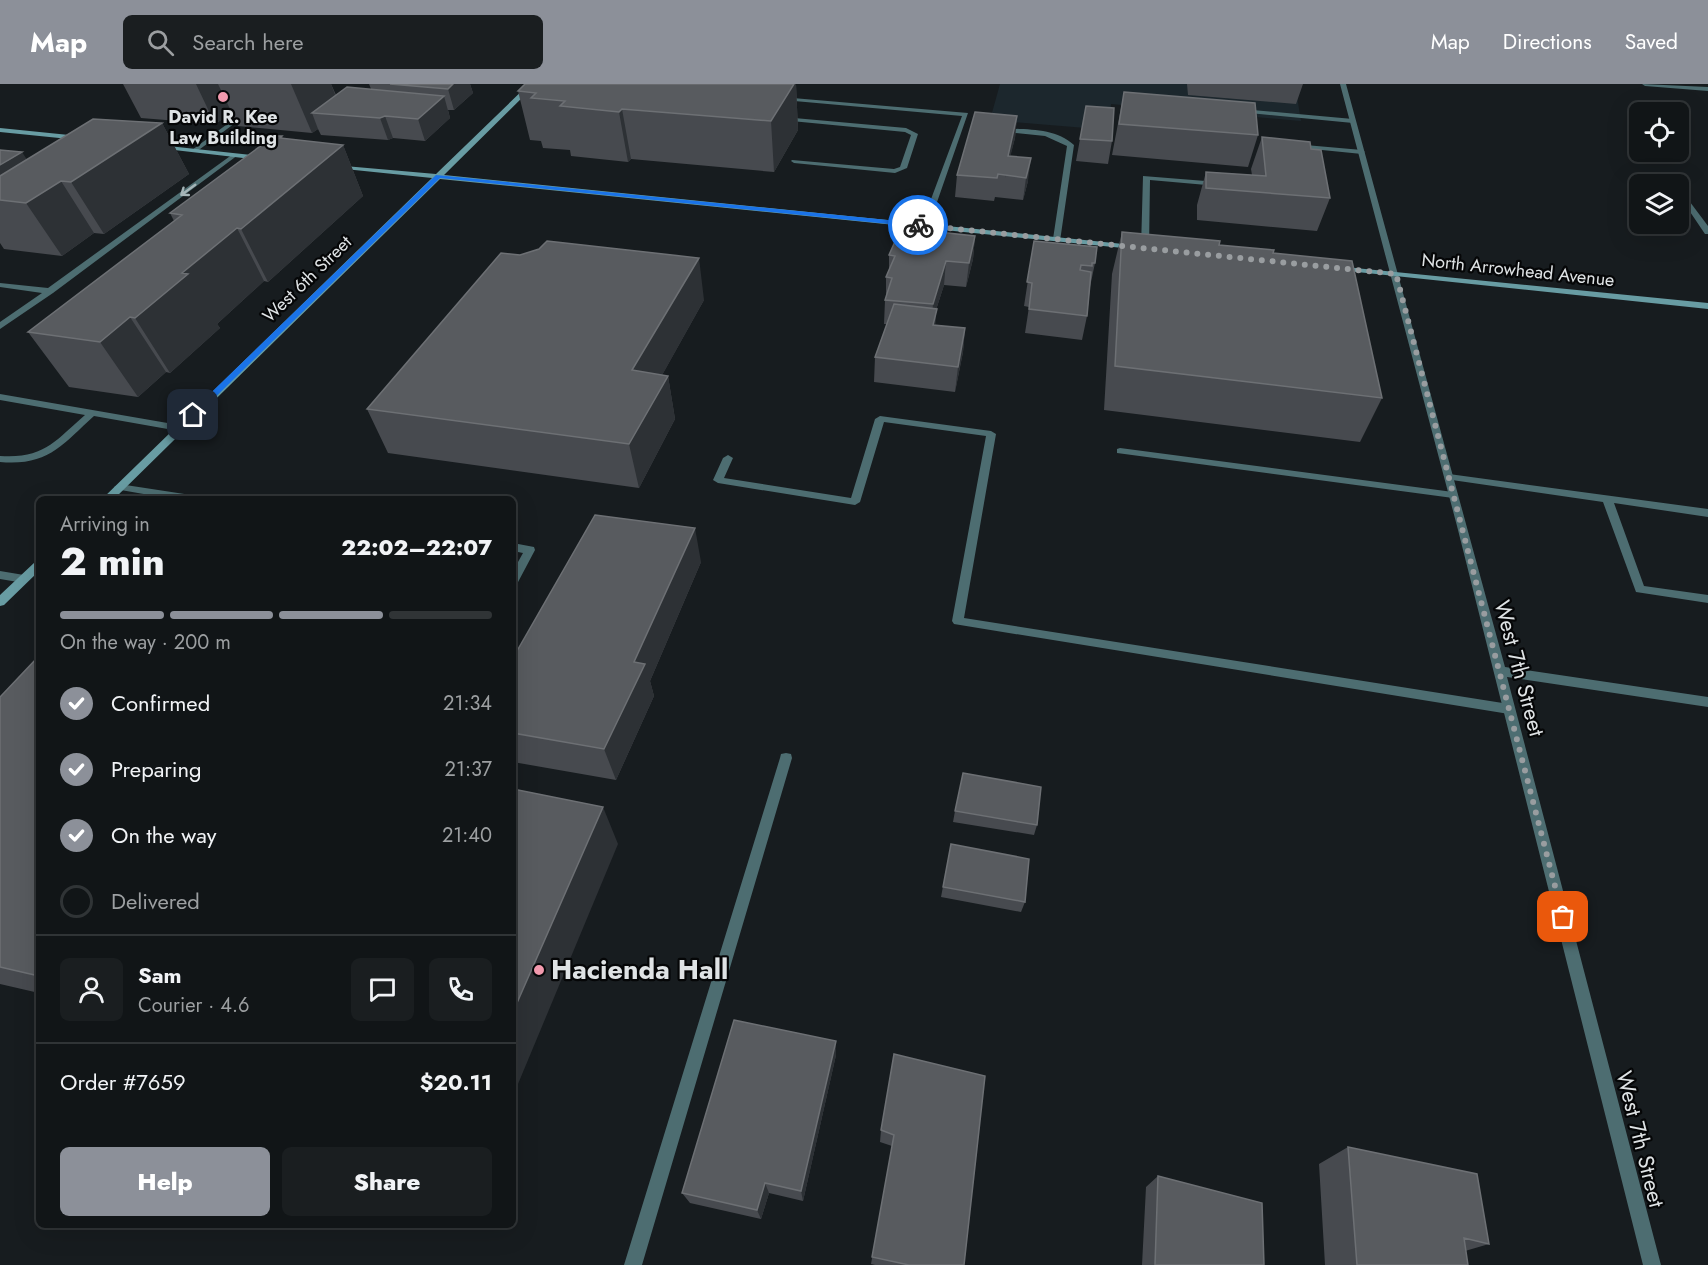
<!DOCTYPE html>
<html lang="en">
<head>
<meta charset="utf-8">
<style>
  body { margin:0; font-family:Jost,sans-serif; background:#1a1e20; color:#f1f3f6; height:100vh; display:flex; flex-direction:column; font-size:22px; white-space:nowrap }
  * { box-sizing:border-box; margin:0 }
  p { font-size:20px; color:#9c9fa1 }
  .icon { flex:none; width:33px; height:33px; fill:none; stroke:currentColor; stroke-width:2; stroke-linecap:round; stroke-linejoin:round }
  .map { position:relative; flex:1; overflow:hidden }
  .details { position:absolute; left:36px; top:412px; width:480px; height:732px; display:flex; flex-direction:column; background:#111517; border-radius:9px; box-shadow:0 6px 24px #0002,0 0 0 2px #303436 }
  .details>* { flex:none }
  .tools { position:absolute; left:1629px; top:18px; display:grid; gap:12px }
  .tools a { display:grid; place-items:center; width:60px; height:60px; border-radius:9px; background:#111517; box-shadow:0 6px 24px #0002,0 0 0 2px #303436; font-size:30px }
  .pin { position:absolute; display:grid; place-items:center; width:51px; height:51px; color:#fff; margin:-26px; border-radius:12px; box-shadow:0 3px 9px #0006 }
  .courier { position:absolute; display:grid; place-items:center; width:60px; height:60px; margin:-30px; border:4px solid #1a73e8; border-radius:50%; background:#fff; color:#222; box-shadow:0 2px 8px #0007 }
  .headline em { font-style:normal; font-weight:800 }
  .headline div { display:flex; flex-direction:column-reverse }
  .headline { display:flex; align-items:center; justify-content:space-between; height:102px; padding:0 24px }
  h1 { font-size:39px; font-weight:800; line-height:45px }
  .bar { display:grid; grid-template-columns:repeat(4,1fr); gap:9px 6px; align-content:center; height:72px; padding:0 24px }
  .bar i { height:8px; border-radius:4px; background:#303436 }
  .bar .on { background:#8c9099 }
  .bar p { grid-column:span 4 }
  .line { display:flex; align-items:center; gap:15px; padding:0 24px; border-top:2px solid #303436 }
  .line div { flex:1 }
  .round { display:grid; place-items:center; flex:none; width:63px; height:63px; border-radius:9px; background:#1a1e20 }
  ol { padding:0 24px; list-style:none }
  li { display:flex; align-items:center; gap:18px; height:66px }
  li p { margin-inline-start:auto }
  li .icon { padding:6px; border-radius:50%; background:#8c9099; color:#fff; stroke-width:4 }
  li:last-child { color:#9c9fa1 }
  li i { width:33px; height:33px; border:3px solid #303436; border-radius:50% }
  .cta { display:flex; gap:12px; margin-top:auto; padding:12px 24px }
  .cta a { flex:1; height:69px; border-radius:9px; background:#8c9099; color:#fff; font-size:24px; font-weight:800; line-height:69px; text-align:center }
  .cta a+a { background:#1a1e20; color:#f1f3f6 }
  header { display:flex; align-items:center; gap:36px; box-sizing:border-box; height:84px; padding:0 30px; background:#8c9099; color:#fff }
  header strong { font-size:28px }
  nav { display:flex; gap:33px; margin-inline-start:auto; font-size:21px }
  .search { width:420px; height:54px; background:#1a1e20; display:flex; align-items:center; gap:15px; box-sizing:border-box; padding:0 21px; border-radius:9px; color:#9c9fa1; font-size:22px }
  .map>svg:first-child { display:block }
</style>
</head>
<body>
<header>
<strong>Map</strong>
<div class="search"><svg class="icon" aria-label="search" viewBox="0 0 24 24"><circle cx="10" cy="10" r="6"/><path d="M15 15l6 6"/></svg>Search here</div>
<nav><a>Map</a><a>Directions</a><a>Saved</a></nav>
</header>
<div class="map">
<svg width="1708" height="1181" viewBox="0 0 1708 1181">
  <rect width="100%" height="100%" fill="#171c1f"/>
  <path fill="#1c272d" d="M 1000,0 L 1295,0 L 1301,37 L 1111,20 L 1110,46 L 990,36 Z"/>
  <g fill="none" stroke-linecap="round" stroke-linejoin="round">
    <path fill="#4d6d71" fill-rule="evenodd" d="M 781,13 L 968,29 L 928,144 L 921,142 L 962,32 L 783,16 L 781,15 Z
      M 1241,25 L 1353,35 L 1356,37 L 1353,39 L 1239,28 L 1239,26 Z
      M 245,27 L 250,28 L 196,68 L 192,68 L 192,66 Z
      M 783,33 L 906,44 L 918,50 L 907,84 L 895,89 L 794,79 L 791,77 L 792,76 L 894,85 L 900,83 L 911,51 L 905,48 L 781,36 L 780,35 Z
      M 999,44 C 1024,46 1054,43 1074,61 L 1060,157 L 1053,155 L 1067,62 L 1045,52 L 997,47 L 997,45 Z
      M 1294,60 L 1362,66 L 1365,68 L 1362,70 L 1292,63 L 1291,62 Z
      M 233,70 L 238,71 L 53,209 L 0,245 L 0,238 L 42,209 L 0,203 L 0,199 L 48,204 Z
      M 1143,92 L 1218,98 L 1222,100 L 1218,102 L 1150,96 L 1149,164 L 1145,166 L 1141,164 Z
      M 1678,102 L 1708,142 L 1708,150 L 1705,150 L 1678,110 Z
      M 0,310 L 179,341 L 184,344 L 179,347 L 94,332 C 61,362 48,382 0,378 L 0,372 C 44,375 55,357 85,331 L 0,316 Z
      M 880,332 L 991,347 L 996,350 L 964,534 L 1509,620 L 1513,621 L 1515,625 L 1513,629 L 1509,630 L 954,540 L 952,537 L 986,352 L 884,338 L 860,418 L 855,421 L 718,399 L 713,396 L 723,374 L 728,371 L 733,374 L 724,394 L 851,414 L 875,335 Z
      M 1120,364 L 1453,408 L 1458,411 L 1453,414 L 1117,369 L 1117,365 Z
      M 1449,390 L 1708,425 L 1708,433 L 1614,419 L 1644,502 L 1708,511 L 1708,519 L 1636,508 L 1603,418 L 1445,395 L 1445,391 Z
      M 119,400 L 204,413 L 209,416 L 178,416 L 115,405 L 114,403 Z
      M 513,459 L 534,463 L 535,466 L 517,500 L 513,501 L 513,487 L 523,469 L 513,467 Z
      M 0,487 L 24,491 L 30,495 L 24,499 L 0,495 Z
      M 786,669 L 791,670 L 792,674 L 642,1181 L 624,1181 L 780,674 L 781,670 Z"/>
    <path fill="#4d6d71" fill-rule="evenodd" d="M 1340,0 L 1346,0 L 1505,583 L 1708,613 L 1708,623 L 1507,593 L 1661,1181 L 1643,1181 L 1457,442 Z
      M 1642,0 L 1708,3 L 1708,7 L 1645,2 Z"/>
    <path fill="#689ca3" fill-rule="evenodd" d="M 529,0 L 536,0 L 444,91 L 1133,161 L 1137,163 L 1133,165 L 440,95 L 113,416 L 101,416 L 432,94 L 335,84 L 333,83 L 333,81 L 436,90 Z
      M 0,44 L 79,52 L 82,54 L 79,56 L 0,48 Z
      M 159,61 L 261,72 L 264,74 L 261,76 L 157,64 L 157,62 Z
      M 1335,182 L 1708,219 L 1708,225 L 1338,186 L 1334,184 Z
      M 39,477 L 39,487 L 4,521 L 0,522 L 0,511 L 35,478 Z"/>
  </g>
  <path fill="#474a4f" d="M 123,0 L 331,0 L 336,11 L 371,5 L 369,0 L 470,0 L 473,9 L 454,26 L 448,26 L 450,34 L 425,57 L 393,54 L 388,56 L 321,51 L 318,45 L 312,49 L 238,42 L 232,29 L 215,40 L 141,34 Z
    M 525,0 L 796,0 L 798,46 L 774,88 L 631,75 L 628,78 L 571,72 L 570,66 L 543,64 L 541,57 L 530,56 L 518,7 Z
    M 1186,0 L 1303,0 L 1296,20 L 1188,11 L 1187,0 Z
    M 1124,8 L 1258,51 L 1248,83 L 1112,71 Z
    M 1086,22 L 1112,57 L 1108,80 L 1076,77 Z
    M 1017,32 L 1015,54 L 1010,72 L 1028,97 L 1023,116 L 995,113 L 994,117 L 955,113 L 957,91 Z
    M 162,39 L 189,90 L 104,150 L 94,149 L 62,172 L 4,165 L 0,159 L 0,65 L 1,67 L 27,76 Z
    M 282,52 L 283,55 L 343,61 L 363,112 L 268,198 L 264,197 L 217,240 L 220,244 L 170,289 L 166,288 L 138,313 L 69,303 L 28,248 L 174,137 L 170,129 Z
    M 1262,53 L 1311,65 L 1330,114 L 1317,147 L 1197,136 L 1197,121 L 1206,88 L 1252,91 L 1251,85 Z
    M 1122,148 L 1273,169 L 1382,314 L 1360,358 L 1104,326 L 1112,190 Z
    M 975,152 L 973,175 L 966,203 L 944,201 L 936,226 L 935,241 L 965,244 L 963,268 L 955,308 L 874,298 L 875,273 L 887,240 L 884,240 L 885,216 L 886,213 L 886,193 L 889,187 L 889,171 Z
    M 1034,157 L 1095,179 L 1090,203 L 1087,232 L 1082,256 L 1025,249 L 1029,223 L 1024,222 Z
    M 704,216 L 662,291 L 668,292 L 675,335 L 639,404 L 388,369 L 367,325 Z
    M 701,478 L 650,597 L 654,612 L 616,696 L 513,678 L 513,574 Z
    M 39,572 L 39,909 L 0,900 L 0,613 Z
    M 955,727 L 1037,741 L 1034,751 L 953,738 Z
    M 951,760 L 1025,818 L 1021,828 L 941,813 Z
    M 836,957 L 836,971 L 803,1117 L 769,1109 L 761,1135 L 690,1119 L 682,1109 Z
    M 985,992 L 964,1181 L 875,1181 L 871,1180 L 892,1062 L 880,1058 L 881,1046 Z
    M 1348,1063 L 1489,1160 L 1465,1167 L 1468,1181 L 1325,1181 L 1319,1080 Z
    M 1158,1092 L 1264,1181 L 1142,1181 L 1146,1103 Z"/>
  <path fill="#2d3135" d="M 196,0 L 218,0 L 232,29 L 215,40 Z
    M 291,0 L 331,0 L 341,26 L 312,29 L 318,45 L 312,49 Z
    M 453,0 L 470,0 L 473,9 L 454,26 L 448,5 Z
    M 794,0 L 796,0 L 798,46 L 774,88 L 771,37 Z
    M 444,12 L 450,34 L 425,57 L 418,35 Z
    M 622,25 L 631,75 L 628,78 L 619,28 Z
    M 385,32 L 393,54 L 388,56 L 380,34 Z
    M 1017,32 L 1015,54 L 1005,94 L 1008,72 Z
    M 162,39 L 189,90 L 104,150 L 71,98 Z
    M 282,52 L 301,95 L 343,61 L 363,112 L 268,198 L 241,145 L 280,54 Z
    M 0,65 L 8,77 L 22,68 L 37,91 L 0,109 Z
    M 1031,74 L 1028,97 L 1023,116 L 1026,94 Z
    M 61,97 L 94,149 L 62,172 L 26,119 Z
    M 237,144 L 264,197 L 217,240 L 220,244 L 170,289 L 135,234 L 182,189 Z
    M 975,152 L 973,175 L 966,203 L 969,179 Z
    M 699,174 L 704,216 L 641,329 L 632,286 Z
    M 946,177 L 944,201 L 936,226 L 935,249 L 931,244 L 933,220 Z
    M 130,233 L 166,288 L 138,313 L 100,258 Z
    M 965,244 L 963,268 L 955,308 L 958,283 Z
    M 668,292 L 675,335 L 639,404 L 629,360 Z
    M 695,444 L 701,478 L 650,597 L 654,612 L 616,696 L 604,665 L 634,578 Z
    M 603,723 L 618,760 L 513,1012 L 513,928 Z
    M 836,957 L 836,971 L 803,1117 L 801,1107 Z
    M 765,1099 L 769,1109 L 761,1135 L 757,1126 Z"/>
  <path fill="#585b5f" stroke="#6d7074" stroke-width="1.5" d="M 390,0 L 453,0 L 448,5 Z
    M 525,0 L 794,0 L 771,37 L 622,25 L 619,28 L 560,22 L 565,17 L 531,14 L 536,9 L 518,7 Z
    M 347,3 L 444,12 L 418,35 L 385,32 L 380,34 L 312,29 Z
    M 1124,8 L 1255,19 L 1258,51 L 1119,40 Z
    M 1086,22 L 1114,24 L 1112,57 L 1080,55 Z
    M 975,28 L 1017,32 L 1008,72 L 1031,74 L 1026,94 L 998,90 L 997,94 L 957,91 Z
    M 93,35 L 162,39 L 71,98 L 61,97 L 26,119 L 0,116 L 0,92 Z
    M 274,52 L 282,52 L 280,54 L 343,61 L 241,145 L 237,144 L 182,189 L 188,190 L 135,234 L 130,233 L 100,258 L 28,248 L 182,131 L 170,129 Z
    M 1262,53 L 1310,58 L 1311,65 L 1321,66 L 1330,114 L 1206,104 L 1206,88 L 1266,92 Z
    M 0,66 L 22,68 L 0,81 Z
    M 901,144 L 975,152 L 969,179 L 946,177 L 933,220 L 885,216 L 892,194 L 886,193 L 895,172 L 889,171 Z
    M 1122,148 L 1220,157 L 1219,161 L 1274,166 L 1273,169 L 1352,177 L 1382,314 L 1115,282 Z
    M 547,157 L 699,174 L 632,286 L 668,292 L 629,360 L 367,325 L 501,169 L 520,171 L 539,165 Z
    M 1034,157 L 1097,163 L 1095,179 L 1092,179 L 1092,182 L 1081,181 L 1080,186 L 1091,188 L 1087,232 L 1029,225 L 1032,199 L 1027,198 Z
    M 894,220 L 937,225 L 933,241 L 965,244 L 958,283 L 875,273 Z
    M 595,431 L 695,444 L 634,578 L 645,580 L 604,665 L 513,649 L 513,574 Z
    M 39,572 L 39,892 L 0,883 L 0,613 Z
    M 963,689 L 1041,703 L 1037,741 L 955,727 Z
    M 513,705 L 603,723 L 513,928 Z
    M 951,760 L 1029,775 L 1025,818 L 943,803 Z
    M 734,936 L 836,957 L 801,1107 L 765,1099 L 757,1126 L 682,1109 Z
    M 894,970 L 985,992 L 964,1181 L 909,1181 L 872,1173 L 894,1051 L 881,1046 Z
    M 1348,1063 L 1477,1090 L 1489,1160 L 1464,1154 L 1468,1181 L 1357,1181 Z
    M 1158,1092 L 1262,1119 L 1264,1181 L 1155,1181 Z"/>
  <defs><path id="oneway-shaft" d="M-6 0H5M1.5-3L5.5 0L1.5 3" fill="none" stroke-width="1.6" stroke-linecap="round" stroke-linejoin="round" transform="scale(1.5)"/></defs>
  <use stroke="#a5b4b7" href="#oneway-shaft" transform="translate(188 106) rotate(144)"/>
  <path fill="#1a73e8" d="M 436,91 L 918,139 L 922,141 L 918,143 L 440,94 L 195,333 L 190,333 L 190,329 Z"/>
  <g fill="none" stroke-linecap="round" stroke-linejoin="round">
    <path stroke="#999da0" stroke-width="6" stroke-dasharray="0 10.8" d="M 918,141 L 1396,190 L 1563,833"/>
  </g>
  <g fill="#f29aae" stroke="#050607" stroke-width="2">
    <circle cx="223" cy="13" r="6"/>
    <circle cx="539" cy="886" r="6"/>
  </g>
  <g text-anchor="middle" stroke-width="4.5" stroke-linejoin="round" paint-order="stroke">
    <g font-size="18" font-weight="bold" fill="#dfe3e5" stroke="#050607">
      <text x="223" y="39">David R. Kee<tspan x="223" dy="21">Law Building</tspan></text>
    </g>
    <g font-size="18" fill="#dfe3e5" stroke="#050607">
      <text transform="translate(1518 186) rotate(6)" y="6">North Arrowhead Avenue</text>
      <text transform="translate(307 195) rotate(-44)" y="6">West 6th Street</text>
    </g>
    <g font-size="22" fill="#dfe3e5" stroke="#050607">
      <text transform="translate(1520 584) rotate(75)" y="8">West 7th Street</text>
      <text transform="translate(1641 1055) rotate(76)" y="8">West 7th Street</text>
    </g>
    <g font-size="27" font-weight="bold" fill="#dfe3e5" stroke="#050607" text-anchor="start">
      <text x="551" y="895">Hacienda Hall</text>
    </g>
  </g>
</svg>
<div class="tools">
<a><svg class="icon" aria-label="locate" viewBox="0 0 24 24"><circle cx="12" cy="12" r="6"/><path d="M12 2v4M12 18v4M2 12h4M18 12h4"/></svg></a>
<a><svg class="icon" aria-label="layers" viewBox="0 0 24 24"><path d="M12 4l9 5-9 5-9-5zM3 14l9 5 9-5"/></svg></a>
</div>
<div class="pin" style="left:1563px;top:833px;background:#ea580c"><svg class="icon" aria-label="bag" viewBox="0 0 24 24"><path d="M5 8h14l-1 12H6zM9 8a3 3 0 0 1 6 0"/></svg></div>
<div class="pin" style="left:193px;top:331px;background:#1f2937"><svg class="icon" aria-label="home" viewBox="0 0 24 24"><path d="M3 11l9-7 9 7M6 9v11h12V9"/></svg></div>
<div class="courier" style="left:918px;top:141px"><svg class="icon" aria-label="bike" viewBox="0 0 24 24"><circle cx="6" cy="16" r="4"/><circle cx="18" cy="16" r="4"/><path d="M6 16l4-8h5l3 8M10 8l3 8H6M13 5h3"/></svg></div>
<section class="details">
<div class="headline"><div><h1>2 min</h1><p>Arriving in</p></div><em>22:02–22:07</em></div>
<div class="bar"><i class="on"></i><i class="on"></i><i class="on"></i><i></i><p>On the way · 200 m</p></div>
<ol>
<li><svg class="icon" aria-label="check" viewBox="0 0 24 24"><path d="M5 12l5 5 9-10"/></svg>Confirmed<p>21:34</p></li>
<li><svg class="icon" aria-label="check" viewBox="0 0 24 24"><path d="M5 12l5 5 9-10"/></svg>Preparing<p>21:37</p></li>
<li><svg class="icon" aria-label="check" viewBox="0 0 24 24"><path d="M5 12l5 5 9-10"/></svg>On the way<p>21:40</p></li>
<li><i></i>Delivered</li>
</ol>
<div class="line" style="height:108px"><a class="round"><svg class="icon" aria-label="person" viewBox="0 0 24 24"><circle cx="12" cy="8" r="4"/><path d="M4 21q1-7 8-7t8 7"/></svg></a><div><b>Sam</b><p>Courier · 4.6</p></div><a class="round"><svg class="icon" aria-label="chat" viewBox="0 0 24 24"><path d="M4 5h16v11H9l-5 4z"/></svg></a><a class="round"><svg class="icon" aria-label="phone" viewBox="0 0 24 24"><path d="M5 4h4l2 5-3 2q2 4 5 5l2-3 5 2v4C11 20 4 13 5 4z"/></svg></a></div>
<div class="line" style="height:78px"><div>Order #7659</div><b>$20.11</b></div>
<div class="cta"><a>Help</a><a>Share</a></div>
</section>
</div>
</body>
</html>
